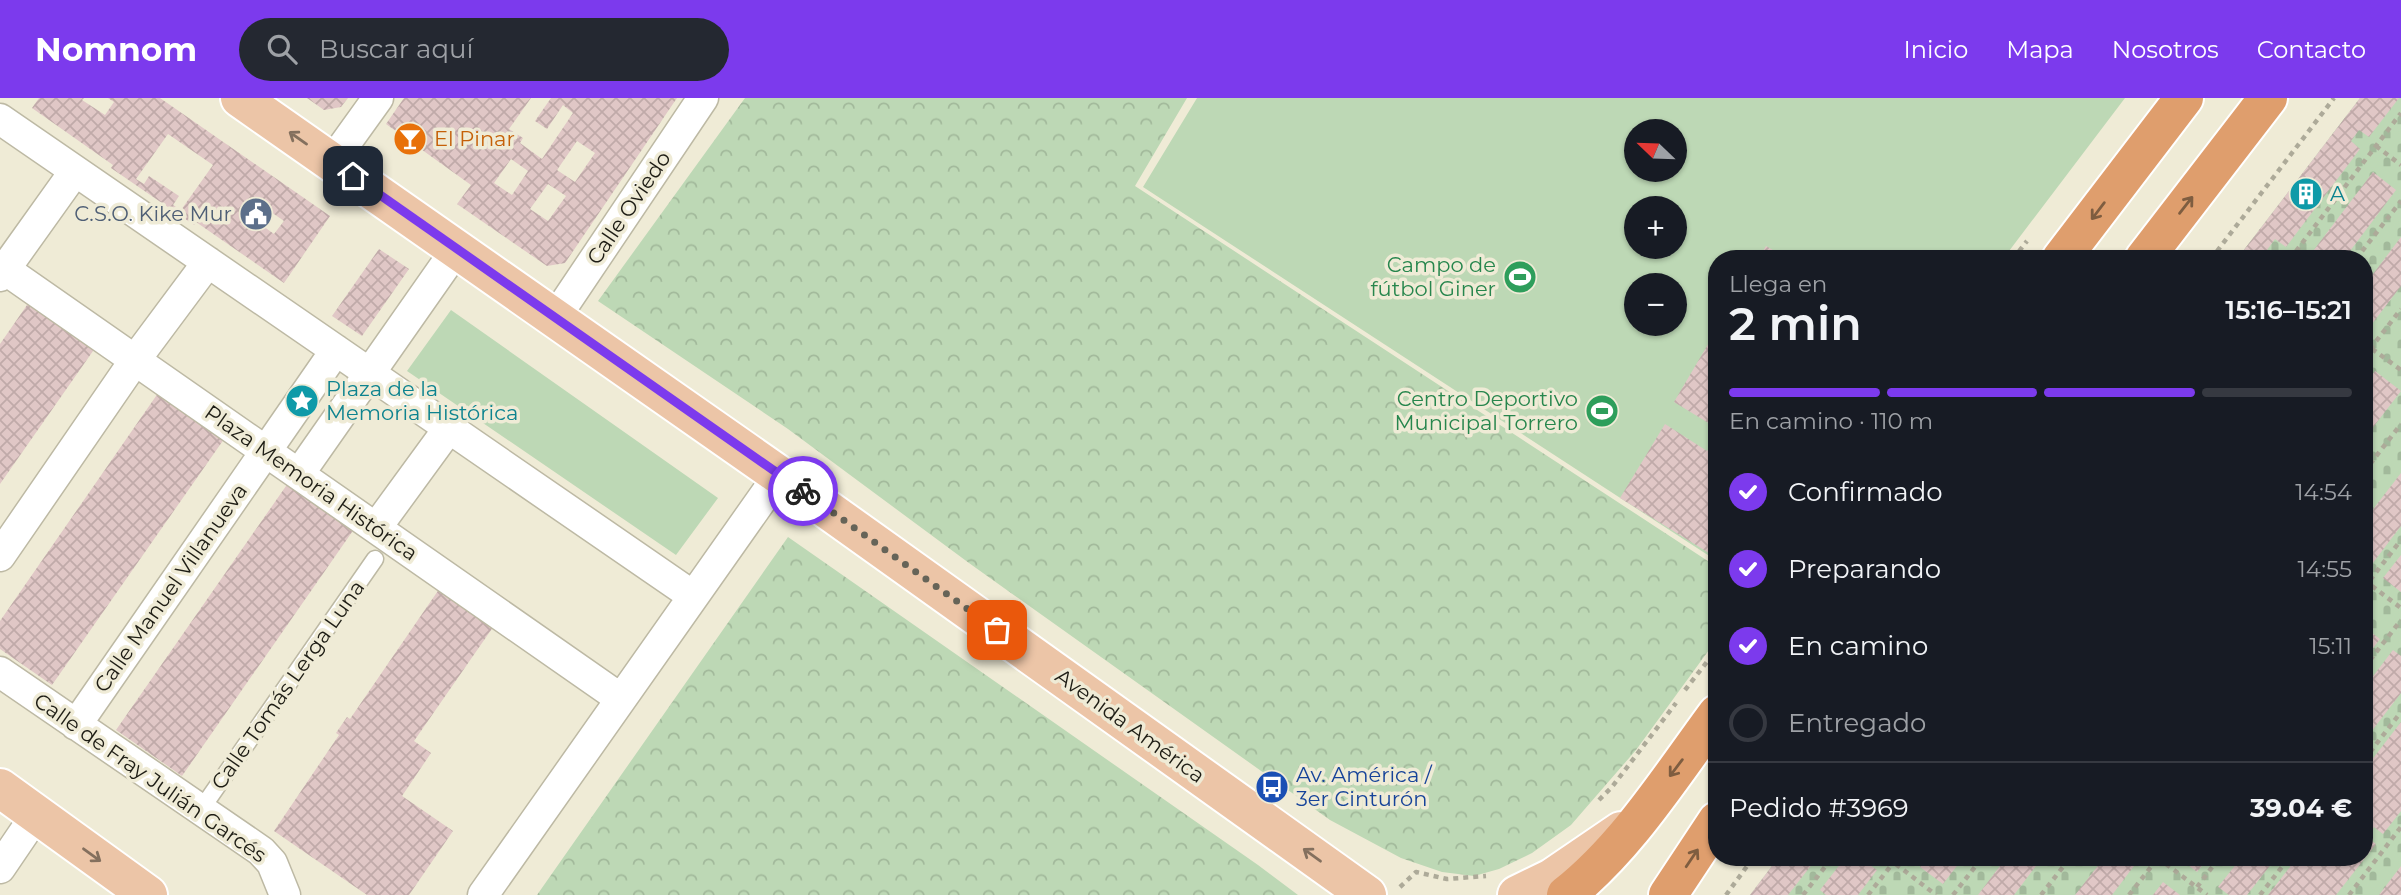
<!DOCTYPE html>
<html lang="es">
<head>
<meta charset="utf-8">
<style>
  body { margin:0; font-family:Montserrat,sans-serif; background:#242831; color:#f1f3f6; height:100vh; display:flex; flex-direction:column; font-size:26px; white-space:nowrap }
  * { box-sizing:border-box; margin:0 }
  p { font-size:23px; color:#9ea1a6 }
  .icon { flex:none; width:38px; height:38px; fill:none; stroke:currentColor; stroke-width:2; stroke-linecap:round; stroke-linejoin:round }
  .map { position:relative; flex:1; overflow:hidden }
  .panel { position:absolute; left:1708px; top:152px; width:665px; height:616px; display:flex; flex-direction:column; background:#171b24; border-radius:28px; box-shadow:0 2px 5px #0004 }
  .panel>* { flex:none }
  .needle { width:46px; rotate:293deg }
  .tools { position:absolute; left:1624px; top:21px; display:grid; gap:14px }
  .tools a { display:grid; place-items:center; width:63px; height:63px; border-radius:50%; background:#171b24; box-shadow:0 2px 5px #0004; font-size:35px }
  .pin { position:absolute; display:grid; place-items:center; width:60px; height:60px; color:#fff; margin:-30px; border-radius:14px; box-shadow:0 4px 10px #0006 }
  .courier { position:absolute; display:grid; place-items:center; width:70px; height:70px; margin:-35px; border:5px solid #7c3aed; border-radius:50%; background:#fff; color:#222; box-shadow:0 2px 9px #0007 }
  .summary em { font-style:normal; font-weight:600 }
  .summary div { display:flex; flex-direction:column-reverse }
  .summary { display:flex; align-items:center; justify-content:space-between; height:119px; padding:0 21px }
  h1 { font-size:46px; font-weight:600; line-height:52px }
  .bar { display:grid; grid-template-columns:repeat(4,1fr); gap:10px 7px; align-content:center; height:84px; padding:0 21px }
  .bar i { height:9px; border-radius:5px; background:#363941 }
  .bar .active { background:#7c3aed }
  .bar p { grid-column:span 4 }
  .line { display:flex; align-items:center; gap:18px; padding:0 21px; border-top:2px solid #363941 }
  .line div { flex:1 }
  ol { padding:0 21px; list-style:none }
  li { display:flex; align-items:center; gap:21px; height:77px }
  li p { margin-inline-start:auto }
  li .icon { padding:7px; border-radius:50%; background:#7c3aed; color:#fff; stroke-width:4 }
  li:last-child { color:#9ea1a6 }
  li i { width:38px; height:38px; border:4px solid #363941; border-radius:50% }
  header { display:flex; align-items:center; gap:42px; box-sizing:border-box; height:98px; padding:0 35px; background:#7c3aed; color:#fff }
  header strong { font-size:33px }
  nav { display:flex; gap:38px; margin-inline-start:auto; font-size:24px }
  .search { width:490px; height:63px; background:#242831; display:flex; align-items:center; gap:18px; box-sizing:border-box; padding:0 24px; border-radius:38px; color:#9ea1a6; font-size:26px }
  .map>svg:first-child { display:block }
</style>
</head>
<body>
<header>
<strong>Nomnom</strong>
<div class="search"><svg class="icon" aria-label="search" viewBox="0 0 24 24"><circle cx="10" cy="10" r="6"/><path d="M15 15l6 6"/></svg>Buscar aquí</div>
<nav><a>Inicio</a><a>Mapa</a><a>Nosotros</a><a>Contacto</a></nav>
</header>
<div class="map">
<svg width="2401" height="797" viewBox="0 0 2401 797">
  <defs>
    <pattern id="cemetery-stones" width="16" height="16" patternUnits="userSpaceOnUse" patternTransform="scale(1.75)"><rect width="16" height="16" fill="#bdd8b5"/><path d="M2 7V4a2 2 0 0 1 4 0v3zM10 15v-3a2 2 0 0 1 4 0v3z" fill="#a2b99b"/></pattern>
    <pattern id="park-crowns" width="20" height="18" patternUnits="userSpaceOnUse" patternTransform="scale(1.75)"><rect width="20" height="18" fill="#bdd8b5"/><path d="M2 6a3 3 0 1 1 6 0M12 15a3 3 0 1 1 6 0" fill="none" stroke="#a2b99b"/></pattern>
    <pattern id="building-cross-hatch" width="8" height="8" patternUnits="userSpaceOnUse" patternTransform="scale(1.75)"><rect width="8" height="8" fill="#e0c7c6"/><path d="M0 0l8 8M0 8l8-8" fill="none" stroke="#c0aaa9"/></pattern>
  </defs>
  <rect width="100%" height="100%" fill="#efebd6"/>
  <path fill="#bdd8b5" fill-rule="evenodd" d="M 1197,0 L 2125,0 L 2003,161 L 1717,161 L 1717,463 L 1143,89 ZM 1636,33 L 1675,33 L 1675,72 L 1636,72 ZM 1636,110 L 1675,110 L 1675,149 L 1636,149 ZM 1636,187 L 1675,187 L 1675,226 L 1636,226 Z
    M 451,212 L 718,400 L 676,457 L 407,273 Z"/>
  <path fill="url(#cemetery-stones)" d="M 2360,0 L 2401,0 L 2401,797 L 1750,797 L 1778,760 L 2364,760 L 2364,161 L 2237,161 Z"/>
  <path fill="url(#park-crowns)" d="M 745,0 L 1187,0 L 1135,88 L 1717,469 L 1717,541 L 1636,652 L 1571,727 L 1532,755 L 1499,771 L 1474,778 L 1442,774 L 1401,760 L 1330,722 L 969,465 L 788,331 L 598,203 Z
    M 788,439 L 1258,767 L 1298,797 L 537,797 Z"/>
  <path fill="url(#building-cross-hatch)" fill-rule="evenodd" d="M 39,0 L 84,0 L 82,2 L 105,17 L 114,4 L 108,0 L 160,0 L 330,118 L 284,185 L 196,124 L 194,127 L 111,70 L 113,67 L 32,10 ZM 168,36 L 213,67 L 181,112 L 173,107 L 179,98 L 149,78 L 144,86 L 136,81 ZM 261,107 L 284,123 L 274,136 L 252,120 Z
    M 307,0 L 348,0 L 341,9 L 324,12 Z
    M 404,0 L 531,0 L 509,31 L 523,40 L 520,45 L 542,61 L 573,15 L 563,7 L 547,31 L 535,23 L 551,0 L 677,0 L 565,165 L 547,168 L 457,106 L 471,87 L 386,26 ZM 577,43 L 595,55 L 575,84 L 557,72 ZM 511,61 L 528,73 L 512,97 L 494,85 ZM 548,86 L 566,98 L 548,123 L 530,111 Z
    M 2360,0 L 2399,0 L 2369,39 L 2359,32 L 2351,43 L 2360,51 L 2286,149 L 2275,141 L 2267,152 L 2278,159 L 2276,161 L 2237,161 Z
    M 2373,74 L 2396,92 L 2344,161 L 2307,161 Z
    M 2401,139 L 2401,188 L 2368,231 L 2364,228 L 2364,188 Z
    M 1766,148 L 1788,161 L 1758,161 Z
    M 379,151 L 409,171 L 362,238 L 332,218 Z
    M 34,197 L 100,243 L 0,386 L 0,246 Z
    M 1717,231 L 1717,327 L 1715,329 L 1674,304 Z
    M 2375,273 L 2401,293 L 2364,341 L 2364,287 Z
    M 163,288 L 229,334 L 52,587 L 0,551 L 0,523 Z
    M 1665,326 L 1707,353 L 1711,347 L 1717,350 L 1717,460 L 1620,400 Z
    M 2401,375 L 2401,428 L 2369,470 L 2364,467 L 2364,423 Z
    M 293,378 L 359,424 L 182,678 L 116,632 Z
    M 2401,457 L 2401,494 L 2383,480 Z
    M 444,484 L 498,522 L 414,643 L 431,655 L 402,698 L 453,733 L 409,797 L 367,797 L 274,733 L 339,637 L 336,635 L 347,619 L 350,621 Z
    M 2364,529 L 2380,541 L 2364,562 Z
    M 2393,552 L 2401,558 L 2401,595 L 2364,643 L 2364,590 Z
    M 2401,624 L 2401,713 L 2383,736 L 2374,729 L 2367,739 L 2376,746 L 2336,797 L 2268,797 L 2297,760 L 2364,760 L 2364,672 Z
    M 1778,760 L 1817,760 L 1788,797 L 1750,797 Z
    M 1845,760 L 1860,760 L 1877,772 L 1858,797 L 1826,797 L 1820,792 Z
    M 1927,760 L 1963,760 L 1943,786 L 1920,769 Z
    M 2006,760 L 2042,760 L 2014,797 L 1978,797 Z
    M 2104,760 L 2131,760 L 2137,764 L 2112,797 L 2075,797 Z
    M 2179,760 L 2208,760 L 2197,774 Z
    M 2241,760 L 2276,760 L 2247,797 L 2229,797 L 2218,789 Z
    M 2401,768 L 2401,797 L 2379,797 Z
    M 2163,784 L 2180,797 L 2153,797 Z"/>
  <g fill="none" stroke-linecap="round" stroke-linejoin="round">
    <defs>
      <path id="lane" d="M 200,713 L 375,461"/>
      <path id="street" d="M 0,21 L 693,498
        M 332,64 L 378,0
        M 0,168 L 621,601
        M 0,178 L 75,73
        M 555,220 L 703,0
        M 299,376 L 456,152
        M 376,430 L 449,330
        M 0,458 L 135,262 L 208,164
        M 0,574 L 261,753 L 272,765 L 285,797
        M 76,627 L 336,252
        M 0,770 L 36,717
        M 483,797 L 779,377"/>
      <path id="primary" d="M 240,0 L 779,377 L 1367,797
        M 0,690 L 148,797
        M 1517,797 L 1552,780 L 1621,733"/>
      <path id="highway" d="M 2061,161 L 2184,0
        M 2144,161 L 2268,0
        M 1566,797 C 1627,749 1671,678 1717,616
        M 1668,797 L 1717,723"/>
    </defs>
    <use href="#lane" stroke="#bdb9a4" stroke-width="19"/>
    <use href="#street" stroke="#bdb9a4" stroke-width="33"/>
    <use href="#primary" stroke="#fff" stroke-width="42"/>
    <use href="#highway" stroke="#fff" stroke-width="42"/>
    <path stroke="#adaa99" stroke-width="4.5" stroke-dasharray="5 5" stroke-linecap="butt" d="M 2376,48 L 2401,67
      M 2013,161 L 2027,143
      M 2211,161 L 2334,0
      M 2290,161 L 2401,15
      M 2356,161 L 2401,103
      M 2364,245 L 2401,272
      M 2364,259 L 2401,211
      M 2364,374 L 2401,326
      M 2364,482 L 2401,510
      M 2364,490 L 2401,442
      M 2364,570 L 2401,522
      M 1685,592 L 1717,551
      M 2364,662 L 2401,614
      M 1599,702 L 1612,689 L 1676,605
      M 1888,760 L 1936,797
      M 2158,760 L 2207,797
      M 1400,789 L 1416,774 L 1447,781 L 1486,778
      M 2197,789 L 2219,760
      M 1726,797 L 1753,760
      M 1803,797 L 1832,760
      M 1868,797 L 1897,760
      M 1953,797 L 1982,760
      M 2041,797 L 2070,760
      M 2129,797 L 2158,760
      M 2260,797 L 2289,760
      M 2349,797 L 2401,729"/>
    <use href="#lane" stroke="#fff" stroke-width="16"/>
    <use href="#street" stroke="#fff" stroke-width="30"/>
    <use href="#primary" stroke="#ecc5a7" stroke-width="38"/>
    <use href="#highway" stroke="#df9e6d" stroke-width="38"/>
  </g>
  <defs><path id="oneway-shaft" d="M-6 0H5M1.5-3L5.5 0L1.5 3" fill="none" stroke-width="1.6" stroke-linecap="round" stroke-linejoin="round" transform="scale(1.75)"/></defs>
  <g stroke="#84705e">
    <use href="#oneway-shaft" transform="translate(298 40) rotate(-145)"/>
    <use href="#oneway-shaft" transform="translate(92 757) rotate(36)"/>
    <use href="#oneway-shaft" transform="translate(1312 757) rotate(-144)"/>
  </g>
  <g stroke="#7e5d40">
    <use href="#oneway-shaft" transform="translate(2186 107) rotate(-52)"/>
    <use href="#oneway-shaft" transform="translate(2098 113) rotate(127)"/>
    <use href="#oneway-shaft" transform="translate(1676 670) rotate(127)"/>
    <use href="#oneway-shaft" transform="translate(1692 760) rotate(-56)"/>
  </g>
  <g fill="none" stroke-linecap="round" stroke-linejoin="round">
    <path stroke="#666458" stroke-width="7" stroke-dasharray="0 12.6" d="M 803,393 L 997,532"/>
    <path stroke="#7c3aed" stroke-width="9" d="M 353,78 L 803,393"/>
  </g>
  <defs>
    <symbol id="bar-disc" viewBox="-11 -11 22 22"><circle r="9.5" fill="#e8710a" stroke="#efebd6"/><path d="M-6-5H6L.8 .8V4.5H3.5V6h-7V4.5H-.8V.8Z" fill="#fff"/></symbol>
    <symbol id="building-disc" viewBox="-11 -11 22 22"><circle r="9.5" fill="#0f9aa8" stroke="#efebd6"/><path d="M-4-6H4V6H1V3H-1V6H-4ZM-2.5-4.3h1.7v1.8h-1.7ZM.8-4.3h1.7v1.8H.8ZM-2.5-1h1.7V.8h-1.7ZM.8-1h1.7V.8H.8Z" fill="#fff"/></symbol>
    <symbol id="civic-disc" viewBox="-11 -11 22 22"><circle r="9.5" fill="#5c6f8a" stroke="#efebd6"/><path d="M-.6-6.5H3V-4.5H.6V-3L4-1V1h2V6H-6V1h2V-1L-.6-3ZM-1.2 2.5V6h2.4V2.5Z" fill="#fff"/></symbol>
    <symbol id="stadium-disc" viewBox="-11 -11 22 22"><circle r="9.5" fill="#2e9e5b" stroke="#efebd6"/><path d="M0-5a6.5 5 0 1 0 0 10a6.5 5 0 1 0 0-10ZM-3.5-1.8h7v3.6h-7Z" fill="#fff"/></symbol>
    <symbol id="sight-disc" viewBox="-11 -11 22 22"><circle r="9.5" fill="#0f9aa8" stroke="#efebd6"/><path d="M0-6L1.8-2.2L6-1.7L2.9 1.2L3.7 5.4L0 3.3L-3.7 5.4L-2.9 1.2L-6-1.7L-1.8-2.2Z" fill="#fff"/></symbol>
    <symbol id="bus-disc" viewBox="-11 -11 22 22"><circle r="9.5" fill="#1a4fb4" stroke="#efebd6"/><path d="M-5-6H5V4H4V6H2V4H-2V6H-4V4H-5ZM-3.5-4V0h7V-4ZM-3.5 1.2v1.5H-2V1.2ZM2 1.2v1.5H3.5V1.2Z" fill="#fff"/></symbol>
  </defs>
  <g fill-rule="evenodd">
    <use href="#bar-disc" x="391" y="22" width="38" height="38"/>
    <use href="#building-disc" x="2287" y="77" width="38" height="38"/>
    <use href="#civic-disc" x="237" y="97" width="38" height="38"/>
    <use href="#stadium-disc" x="1501" y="160" width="38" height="38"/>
    <use href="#sight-disc" x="283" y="284" width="38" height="38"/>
    <use href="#stadium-disc" x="1583" y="294" width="38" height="38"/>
    <use href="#bus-disc" x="1253" y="670" width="38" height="38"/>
  </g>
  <g text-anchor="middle" stroke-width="7" stroke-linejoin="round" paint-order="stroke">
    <g font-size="21" fill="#c56008" stroke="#efebd6" text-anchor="start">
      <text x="434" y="48">El Pinar</text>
    </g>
    <g font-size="21" fill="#0d838f" stroke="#efebd6" text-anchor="start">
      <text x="2330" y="103">A</text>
      <text x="326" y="298">Plaza de la<tspan x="326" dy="24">Memoria Histórica</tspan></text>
    </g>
    <g font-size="21" fill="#1d1c14" stroke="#efebd6">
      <text transform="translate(629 110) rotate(-56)" y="7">Calle Oviedo</text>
      <text transform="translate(311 385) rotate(35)" y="7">Plaza Memoria Histórica</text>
      <text transform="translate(171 490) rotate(-55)" y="7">Calle Manuel Villanueva</text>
      <text transform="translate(288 587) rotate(-55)" y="7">Calle Tomás Lerga Luna</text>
      <text transform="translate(1130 628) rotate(36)" y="7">Avenida América</text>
      <text transform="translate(150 680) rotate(35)" y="7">Calle de Fray Julián Garcés</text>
    </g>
    <g font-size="21" fill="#4e5e75" stroke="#efebd6" text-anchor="end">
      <text x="232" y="123">C.S.O. Kike Mur</text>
    </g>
    <g font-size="21" fill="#27864d" stroke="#efebd6" text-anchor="end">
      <text x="1496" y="174">Campo de<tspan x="1496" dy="24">fútbol Giner</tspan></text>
      <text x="1578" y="308">Centro Deportivo<tspan x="1578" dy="24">Municipal Torrero</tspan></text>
    </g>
    <g font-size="21" fill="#164399" stroke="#efebd6" text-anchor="start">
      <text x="1296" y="684">Av. América /<tspan x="1296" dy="24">3er Cinturón</tspan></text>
    </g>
  </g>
</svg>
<div class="tools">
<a><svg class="needle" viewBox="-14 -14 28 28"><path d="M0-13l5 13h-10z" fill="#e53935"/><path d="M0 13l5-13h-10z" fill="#9ea1a6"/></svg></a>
<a>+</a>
<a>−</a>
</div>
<div class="pin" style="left:997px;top:532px;background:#ea580c"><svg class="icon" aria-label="bag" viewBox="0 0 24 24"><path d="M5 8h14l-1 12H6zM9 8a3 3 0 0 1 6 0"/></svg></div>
<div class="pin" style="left:353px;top:78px;background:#1f2937"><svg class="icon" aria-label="home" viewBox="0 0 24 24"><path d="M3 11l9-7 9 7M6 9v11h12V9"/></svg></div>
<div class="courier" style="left:803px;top:393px"><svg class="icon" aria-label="bike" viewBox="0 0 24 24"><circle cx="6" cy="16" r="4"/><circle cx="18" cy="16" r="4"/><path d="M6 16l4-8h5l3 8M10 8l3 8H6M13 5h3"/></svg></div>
<section class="panel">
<div class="summary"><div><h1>2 min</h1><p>Llega en</p></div><em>15:16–15:21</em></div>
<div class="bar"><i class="active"></i><i class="active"></i><i class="active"></i><i></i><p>En camino · 110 m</p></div>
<ol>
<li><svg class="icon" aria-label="check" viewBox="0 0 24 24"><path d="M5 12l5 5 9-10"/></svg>Confirmado<p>14:54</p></li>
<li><svg class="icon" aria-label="check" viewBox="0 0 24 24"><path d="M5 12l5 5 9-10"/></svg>Preparando<p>14:55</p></li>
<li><svg class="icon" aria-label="check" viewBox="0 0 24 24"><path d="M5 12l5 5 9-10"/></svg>En camino<p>15:11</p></li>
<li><i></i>Entregado</li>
</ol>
<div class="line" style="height:91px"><div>Pedido #3969</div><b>39.04 €</b></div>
</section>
</div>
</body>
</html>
